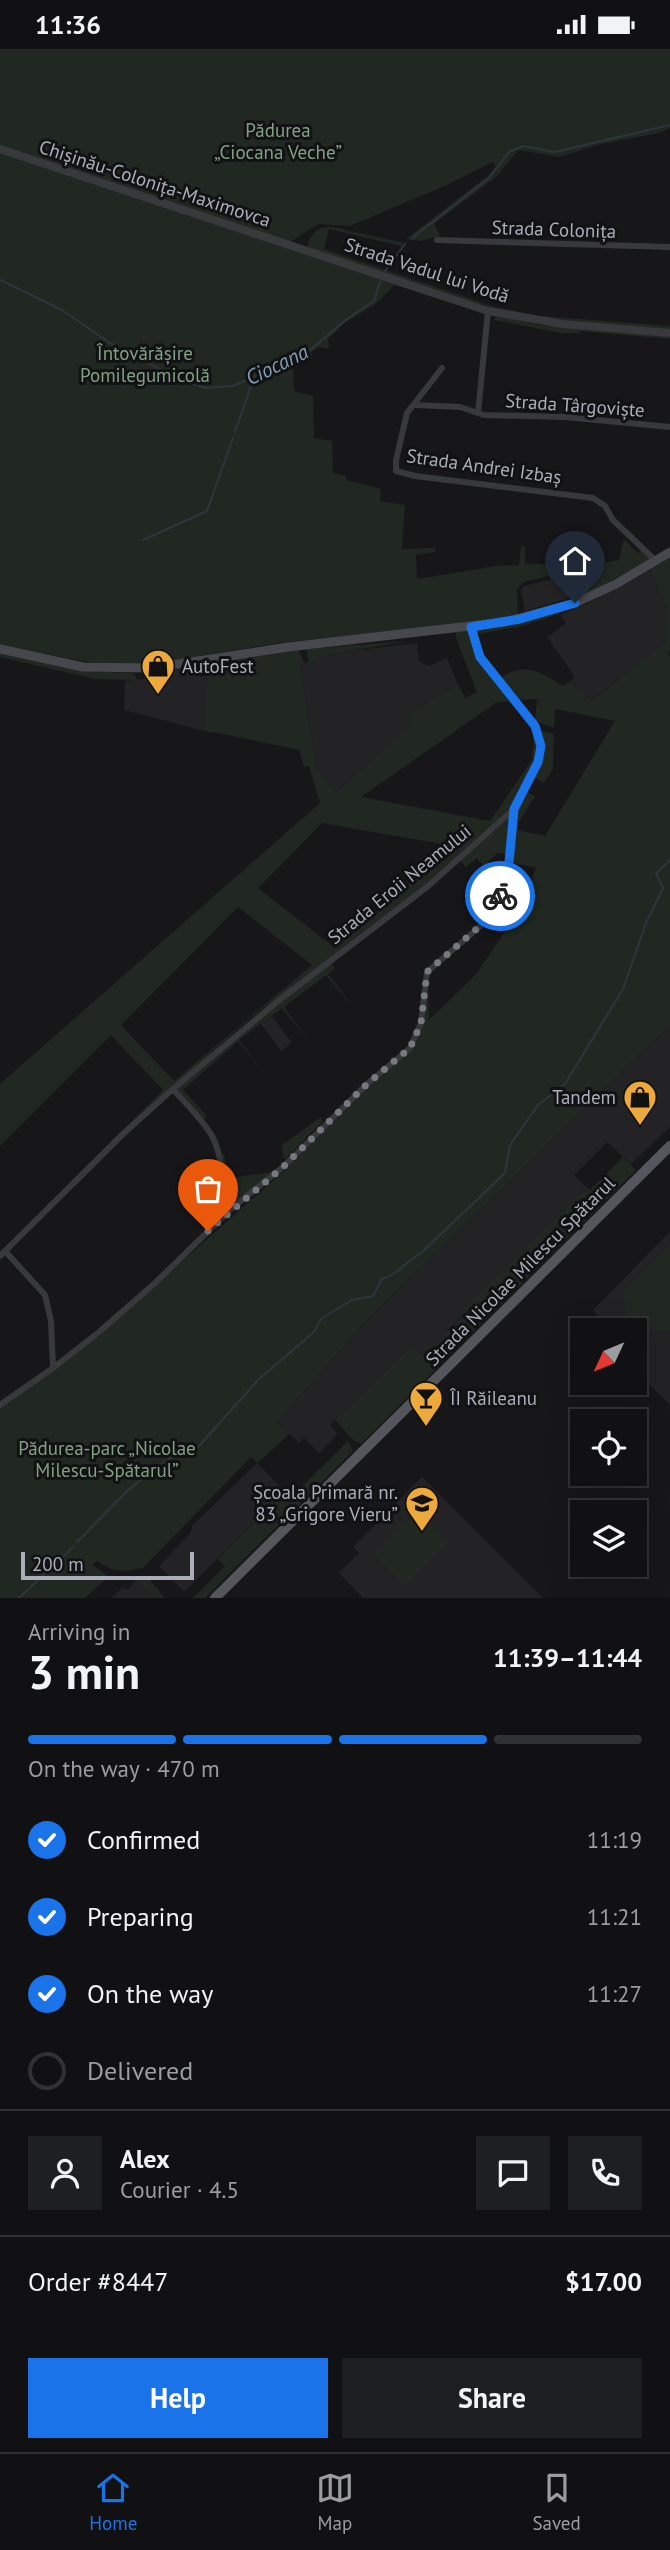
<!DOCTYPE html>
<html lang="en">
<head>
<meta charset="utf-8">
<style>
  body { margin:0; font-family:"PT Sans",sans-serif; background:#1e1f21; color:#f1f3f6; height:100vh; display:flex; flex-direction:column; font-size:26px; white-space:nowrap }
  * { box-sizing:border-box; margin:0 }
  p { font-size:23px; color:#9c9da0 }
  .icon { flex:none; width:38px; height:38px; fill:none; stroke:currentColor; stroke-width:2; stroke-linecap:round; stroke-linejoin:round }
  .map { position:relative; height:1549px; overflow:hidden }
  .panel { display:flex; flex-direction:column; background:#111113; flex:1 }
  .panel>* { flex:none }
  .needle { width:46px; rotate:226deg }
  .buttons { position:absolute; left:570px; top:1269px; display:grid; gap:14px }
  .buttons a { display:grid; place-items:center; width:77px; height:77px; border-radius:0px; background:#111113; box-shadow:0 7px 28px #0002,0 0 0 2px #303133; font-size:35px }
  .scale { position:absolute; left:21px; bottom:18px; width:173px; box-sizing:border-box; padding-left:7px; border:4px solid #a9aeb8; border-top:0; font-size:19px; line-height:24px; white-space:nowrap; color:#a9aeb8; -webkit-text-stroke:5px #121214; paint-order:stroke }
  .pin { position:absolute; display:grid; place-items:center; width:60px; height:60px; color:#fff; margin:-72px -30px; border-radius:50% 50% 50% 0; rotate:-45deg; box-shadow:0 0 7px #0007 }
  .pin .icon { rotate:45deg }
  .courier { position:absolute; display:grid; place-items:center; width:70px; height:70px; margin:-35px; border:5px solid #1a73e8; border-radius:50%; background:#fff; color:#222; box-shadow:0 2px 9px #0007 }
  .summary em { font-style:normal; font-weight:700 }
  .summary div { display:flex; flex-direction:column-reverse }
  .summary { display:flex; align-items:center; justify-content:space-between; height:119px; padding:0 28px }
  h1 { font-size:46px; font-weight:700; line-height:52px }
  .bar { display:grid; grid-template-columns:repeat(4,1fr); gap:10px 7px; align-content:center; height:84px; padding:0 28px }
  .bar i { height:9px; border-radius:5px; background:#303133 }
  .bar .on { background:#1a73e8 }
  .bar p { grid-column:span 4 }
  .line { display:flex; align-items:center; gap:18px; padding:0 28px; border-top:2px solid #303133 }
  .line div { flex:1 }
  .round { display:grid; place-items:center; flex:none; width:74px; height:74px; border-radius:0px; background:#1e1f21 }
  ol { padding:0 28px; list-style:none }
  li { display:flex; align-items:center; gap:21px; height:77px }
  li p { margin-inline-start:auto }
  li .icon { padding:7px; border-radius:50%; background:#1a73e8; color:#fff; stroke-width:4 }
  li:last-child { color:#9c9da0 }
  li i { width:38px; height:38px; border:4px solid #303133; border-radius:50% }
  .cta { display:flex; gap:14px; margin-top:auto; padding:14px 28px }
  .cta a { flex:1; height:80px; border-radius:0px; background:#1a73e8; color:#fff; font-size:28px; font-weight:700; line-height:80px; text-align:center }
  .cta a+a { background:#1e1f21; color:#f1f3f6 }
  .status { display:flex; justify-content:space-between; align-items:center; height:49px; padding:0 35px; background:#111113; direction:ltr }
  .status svg { height:19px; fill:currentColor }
  .tab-bar { display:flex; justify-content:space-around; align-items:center; height:98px; border-top:2px solid #303133; background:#111113; font-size:19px; color:#9c9da0 }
  .tab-bar a { display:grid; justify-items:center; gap:4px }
  .tab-bar .on { color:#1a73e8 }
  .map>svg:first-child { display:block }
</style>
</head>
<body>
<div class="status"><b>11:36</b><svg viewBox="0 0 49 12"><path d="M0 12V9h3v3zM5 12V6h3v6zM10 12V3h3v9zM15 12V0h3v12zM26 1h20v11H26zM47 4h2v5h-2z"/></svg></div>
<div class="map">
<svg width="670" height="1549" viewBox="0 0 670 1549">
  <rect width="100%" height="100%" fill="#171719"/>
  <path fill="#232326" d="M 650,520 L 667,561 L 667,590 L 661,598 L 590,652 L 569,633 L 575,628 L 547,588 L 566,574 L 560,566 L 584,556 Z
    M 557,529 L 563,534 L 569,549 L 525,562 L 521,541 L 524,537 Z
    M 417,594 L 419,612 L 429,617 L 447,609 L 458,635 L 408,665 L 410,679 L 336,743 L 317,721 L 300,614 L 316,613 L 318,607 L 341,603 Z
    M 282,615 L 212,684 L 124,661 L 125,632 Z
    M 272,967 L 292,994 L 281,1002 L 261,975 Z
    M 670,976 L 670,1078 L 631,1115 L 607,1093 L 574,1126 L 587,1139 L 463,1261 L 465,1264 L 422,1308 L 411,1297 L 335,1371 L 330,1376 L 337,1384 L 336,1387 L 319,1404 L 304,1389 L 299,1394 L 277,1373 L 368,1270 Z
    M 670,1183 L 670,1356 L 636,1322 L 640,1309 L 635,1304 L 635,1281 L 612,1281 L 593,1261 Z
    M 257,1414 L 285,1443 L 184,1543 L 159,1517 L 191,1483 L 192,1477 Z
    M 422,1428 L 543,1549 L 363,1549 L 339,1524 L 359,1504 L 353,1498 L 383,1468 L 387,1469 L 397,1460 L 397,1453 Z
    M 137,1530 L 155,1549 L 111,1549 L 123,1538 L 127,1541 Z"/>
  <path fill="#212821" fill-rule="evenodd" d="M 0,0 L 670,0 L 670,79 L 659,84 L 601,95 L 559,108 L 518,101 L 497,127 L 434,175 L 440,187 L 421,192 L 406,190 L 489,126 L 496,117 L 492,113 L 447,136 L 350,177 L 319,175 L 290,193 L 0,97 Z
    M 0,102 L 448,250 L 447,253 L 395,236 L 374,256 L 343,275 L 328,290 L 329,300 L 319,298 L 311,303 L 312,310 L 309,310 L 308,306 L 296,310 L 293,316 L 294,342 L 313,347 L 314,389 L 332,392 L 333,424 L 346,427 L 346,431 L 381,440 L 380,452 L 405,456 L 402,500 L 435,499 L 435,503 L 416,506 L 417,530 L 496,517 L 519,516 L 521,497 L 525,497 L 525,515 L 587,516 L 619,511 L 624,490 L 638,504 L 642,500 L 651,511 L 575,551 C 571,540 568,529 556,525 L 523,533 L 517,540 L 518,568 L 385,584 L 285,593 L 151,615 L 87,613 L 0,596 Z
    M 324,178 L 333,178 L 404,194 L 401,197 L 329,180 L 324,200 L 495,258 L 540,267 L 670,277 L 670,281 L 535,268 L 493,259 L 308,199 C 307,189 315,181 324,178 Z
    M 499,266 L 540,276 L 670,286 L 670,290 L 580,282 L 579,284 L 561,284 L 494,271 L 491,273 Z
    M 670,508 L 670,600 L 668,606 L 670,607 L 670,976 L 368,1270 L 277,1373 L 290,1385 L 257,1414 L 251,1408 L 143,1519 C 124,1523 113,1524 97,1512 L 92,1516 L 108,1527 L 146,1527 L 165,1549 L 155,1549 L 137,1530 L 107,1529 L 85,1549 L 0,1549 L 0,1360 L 100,1285 L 286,1120 L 382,1024 L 407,1006 L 415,996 L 420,984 L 428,934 L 429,971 L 476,925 L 508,878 L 494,868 L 509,875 L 525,846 L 536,819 L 512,814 C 511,788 514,765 526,742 L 535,748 L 518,774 L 517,781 L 545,787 L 615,672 L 555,660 L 554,679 L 535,672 L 537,650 L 520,651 L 501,628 C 528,613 539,623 563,637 L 569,633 L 591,652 L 665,594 L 667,561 L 650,520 Z
    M 580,555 L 584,556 L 523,577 L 477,585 L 476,580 L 524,573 Z
    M 468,581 C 477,610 492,629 512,652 L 497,653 L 361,748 L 490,772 L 532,711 L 534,683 L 539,704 L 513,755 L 506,763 L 405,854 L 384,867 L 247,972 L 118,1086 L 163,1041 L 111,986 L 0,1097 L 0,1035 L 320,754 L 309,717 L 304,718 L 299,701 L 204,681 L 208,623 L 143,630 L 148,624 L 207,617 L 209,622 L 214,622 L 215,614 L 299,600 L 304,614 L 300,615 L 317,721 L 336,743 L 409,679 L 408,665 L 458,635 L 465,649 L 477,643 L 456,589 L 456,583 ZM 322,774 L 453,797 L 335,899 L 258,839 ZM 238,858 L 312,916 L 174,1032 L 121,976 Z
    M 410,592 L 318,607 L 317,613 L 309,614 L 306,600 Z
    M 0,604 L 84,622 L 133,624 L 138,631 L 95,630 L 0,608 Z
    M 539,681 L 554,685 L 553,720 L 544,734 L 534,728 L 543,705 Z
    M 510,766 L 506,805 L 498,804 L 483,817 L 477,809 L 466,818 L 460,811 Z
    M 331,914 L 335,919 L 328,925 L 355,961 L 326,926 L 284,958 L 310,994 L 282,959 L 239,991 L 266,1027 L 238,992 L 183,1041 L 207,1067 L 203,1070 L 177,1040 L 224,997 Z
    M 321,1068 L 322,1073 L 284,1111 L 282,1096 Z
    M 224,1105 L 228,1129 L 273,1123 L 224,1163 L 220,1106 Z
    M 623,1108 L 636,1121 L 361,1395 L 354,1392 L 335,1371 L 411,1297 L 422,1307 L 465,1265 L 462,1261 L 587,1139 L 590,1141 Z
    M 670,1195 L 670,1282 C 640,1283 624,1274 624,1242 Z
    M 348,1392 L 353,1402 L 205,1549 L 193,1549 L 225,1517 L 218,1510 L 285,1443 L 291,1448 Z
    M 417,1463 L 448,1493 L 405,1536 L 374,1505 Z"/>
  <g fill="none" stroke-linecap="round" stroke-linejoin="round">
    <path stroke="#2d363c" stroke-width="2" d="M 412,189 L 489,129 L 509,103 L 523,97 L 555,103 L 670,76
      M 385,222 L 405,195
      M 0,231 L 62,261 L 110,294 L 173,327 L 205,339 L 233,337 L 308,303 L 347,270 L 374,252 L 381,230
      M 235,383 L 254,328
      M 143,491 L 207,462 L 233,389
      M 77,1493 L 128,1441 L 156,1419 L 176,1405 L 198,1398 L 259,1330 L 314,1283 L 321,1270 L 352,1251 L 373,1247 L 382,1230 C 399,1225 407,1212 422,1203 L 505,1124 L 510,1096 L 538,1056 L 565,1035 L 623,940 L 646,874 L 663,839 L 656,825 L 670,811
      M 19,1549 L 73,1498"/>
    <path stroke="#38393d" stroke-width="6" d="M 437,191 L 670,198
      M 442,319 L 407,364 L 396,411 L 396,422 L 415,427 L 593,449 L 605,457 L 613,471 L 656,512
      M 415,356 L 460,358 L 484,366 L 565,368 L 670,378
      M 478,364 L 488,262
      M 173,1040 C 186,1055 202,1070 212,1087 C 225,1111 222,1143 222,1169
      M 5,1202 L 45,1246 L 51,1272 L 53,1319
      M 0,1207 L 123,1085 L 173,1040 L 278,952 L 427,838 L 514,760 L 540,708 L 541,697 L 538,682 L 480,608 L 471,578
      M 0,1356 L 53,1319 L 99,1283 L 155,1234 L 232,1159 L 283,1118 L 367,1035 L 410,999 L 421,974 L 427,923 L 484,874 L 494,861 L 508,824 L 514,760"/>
    <path stroke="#38393d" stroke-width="8" d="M 0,100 L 488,262 L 563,275 L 670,284"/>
    <path stroke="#46484d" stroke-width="9" d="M 0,600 L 83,618 L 152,619 L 288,598 L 505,573 L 575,554 L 616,535 L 670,503"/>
    <path stroke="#54565c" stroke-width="10" d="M 215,1549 L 670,1097"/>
  </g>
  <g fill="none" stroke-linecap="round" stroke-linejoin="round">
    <path stroke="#767980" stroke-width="7" stroke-dasharray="0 12.6" d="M 208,1182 L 283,1118 L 367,1035 L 410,999 L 421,974 L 427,923 L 487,871 L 500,847"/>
    <path stroke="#1a73e8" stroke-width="9" d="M 500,847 L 508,824 L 514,760 L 538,713 L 541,697 L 535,677 L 480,608 L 471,578 L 520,570 L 575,554"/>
  </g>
  <defs>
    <symbol id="shop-pin" viewBox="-11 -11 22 30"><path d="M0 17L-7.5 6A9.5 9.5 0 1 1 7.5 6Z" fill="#edaa3a" stroke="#121214"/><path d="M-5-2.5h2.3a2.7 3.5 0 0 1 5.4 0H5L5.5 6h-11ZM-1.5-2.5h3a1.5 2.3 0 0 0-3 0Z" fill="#111"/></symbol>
    <symbol id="bar-pin" viewBox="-11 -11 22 30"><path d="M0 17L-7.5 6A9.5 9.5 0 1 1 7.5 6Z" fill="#edaa3a" stroke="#121214"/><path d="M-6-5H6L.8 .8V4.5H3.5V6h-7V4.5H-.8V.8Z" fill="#111"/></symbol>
    <symbol id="school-pin" viewBox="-11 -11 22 30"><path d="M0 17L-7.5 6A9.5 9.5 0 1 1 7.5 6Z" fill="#edaa3a" stroke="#121214"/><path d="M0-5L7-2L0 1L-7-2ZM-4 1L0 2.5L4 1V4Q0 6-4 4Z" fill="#111"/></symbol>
  </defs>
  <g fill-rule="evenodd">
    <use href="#shop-pin" x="139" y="598" width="38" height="52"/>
    <use href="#shop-pin" x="621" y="1029" width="38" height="52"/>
    <use href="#bar-pin" x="407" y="1330" width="38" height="52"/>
    <use href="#school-pin" x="403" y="1435" width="38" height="52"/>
  </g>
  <g text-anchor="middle" stroke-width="6" stroke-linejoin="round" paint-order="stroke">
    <g font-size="19" fill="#81a282" stroke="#121214">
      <text x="278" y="88">Pădurea<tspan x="278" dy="22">„Ciocana Veche”</tspan></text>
      <text x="145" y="311">Întovărășire<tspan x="145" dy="22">Pomilegumicolă</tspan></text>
      <text x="107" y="1406">Pădurea-parc „Nicolae<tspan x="107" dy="22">Milescu-Spătarul”</tspan></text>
    </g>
    <g font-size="19" fill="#a9aeb8" stroke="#121214">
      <text transform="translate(155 134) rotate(18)" y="7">Chișinău-Colonița-Maximovca</text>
      <text transform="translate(554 180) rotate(2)" y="7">Strada Colonița</text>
      <text transform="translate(427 221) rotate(18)" y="7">Strada Vadul lui Vodă</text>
      <text transform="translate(575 356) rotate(4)" y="7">Strada Târgoviște</text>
      <text transform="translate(484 417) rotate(8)" y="7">Strada Andrei Izbaș</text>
      <text transform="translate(399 835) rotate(-39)" y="7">Strada Eroii Neamului</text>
      <text transform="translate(520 1222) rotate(-45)" y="7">Strada Nicolae Milescu Spătarul</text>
    </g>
    <g font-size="19" fill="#a9aeb8" stroke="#121214" text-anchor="start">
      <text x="182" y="624">AutoFest</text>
      <text x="616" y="1055" text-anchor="end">Tandem</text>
      <text x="450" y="1356">ÎI Răileanu</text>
      <text x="398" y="1450" text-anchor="end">Școala Primară nr.<tspan x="398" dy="22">83 „Grigore Vieru”</tspan></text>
    </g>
    <g font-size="21" font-style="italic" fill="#819db2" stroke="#121214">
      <text transform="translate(277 316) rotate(-26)" y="7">Ciocana</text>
    </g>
  </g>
</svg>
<div class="buttons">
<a><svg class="needle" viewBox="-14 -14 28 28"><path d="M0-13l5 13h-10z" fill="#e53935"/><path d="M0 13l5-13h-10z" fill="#9c9da0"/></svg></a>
<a><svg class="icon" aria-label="locate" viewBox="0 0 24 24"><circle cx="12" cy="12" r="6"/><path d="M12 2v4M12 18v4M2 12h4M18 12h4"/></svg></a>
<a><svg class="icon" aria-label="layers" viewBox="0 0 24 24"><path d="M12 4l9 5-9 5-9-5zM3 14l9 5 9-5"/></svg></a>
</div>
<div class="scale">200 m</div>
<div class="pin" style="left:208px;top:1182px;background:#ea580c"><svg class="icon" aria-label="bag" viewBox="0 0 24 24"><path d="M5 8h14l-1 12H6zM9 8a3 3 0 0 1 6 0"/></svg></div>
<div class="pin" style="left:575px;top:554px;background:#1f2937"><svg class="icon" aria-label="home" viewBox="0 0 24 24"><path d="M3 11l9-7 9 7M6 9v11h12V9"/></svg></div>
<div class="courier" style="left:500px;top:847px"><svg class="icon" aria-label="bike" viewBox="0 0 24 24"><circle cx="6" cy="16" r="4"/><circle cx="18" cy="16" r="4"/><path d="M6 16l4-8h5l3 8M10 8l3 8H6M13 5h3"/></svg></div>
</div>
<section class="panel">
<div class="summary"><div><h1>3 min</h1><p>Arriving in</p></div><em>11:39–11:44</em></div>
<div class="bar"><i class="on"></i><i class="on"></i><i class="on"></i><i></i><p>On the way · 470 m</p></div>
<ol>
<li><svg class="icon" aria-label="check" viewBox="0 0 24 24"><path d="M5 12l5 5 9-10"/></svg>Confirmed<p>11:19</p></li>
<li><svg class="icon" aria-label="check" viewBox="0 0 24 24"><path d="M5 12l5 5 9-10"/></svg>Preparing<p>11:21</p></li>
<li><svg class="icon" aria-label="check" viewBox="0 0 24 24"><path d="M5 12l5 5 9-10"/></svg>On the way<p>11:27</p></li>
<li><i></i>Delivered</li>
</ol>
<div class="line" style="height:126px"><a class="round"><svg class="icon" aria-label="person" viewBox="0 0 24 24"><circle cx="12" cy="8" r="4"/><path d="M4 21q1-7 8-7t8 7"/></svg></a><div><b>Alex</b><p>Courier · 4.5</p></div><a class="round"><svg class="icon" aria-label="chat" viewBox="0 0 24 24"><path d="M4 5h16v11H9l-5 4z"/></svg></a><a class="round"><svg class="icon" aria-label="phone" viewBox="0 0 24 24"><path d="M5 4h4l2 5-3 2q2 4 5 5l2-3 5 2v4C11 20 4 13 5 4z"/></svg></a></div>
<div class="line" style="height:91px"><div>Order #8447</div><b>$17.00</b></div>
<div class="cta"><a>Help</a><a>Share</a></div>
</section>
<nav class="tab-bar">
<a class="on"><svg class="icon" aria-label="home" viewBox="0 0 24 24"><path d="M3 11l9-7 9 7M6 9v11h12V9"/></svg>Home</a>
<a><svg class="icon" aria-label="map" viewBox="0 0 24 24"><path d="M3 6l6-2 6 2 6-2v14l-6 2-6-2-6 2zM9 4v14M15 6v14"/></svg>Map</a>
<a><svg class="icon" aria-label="saved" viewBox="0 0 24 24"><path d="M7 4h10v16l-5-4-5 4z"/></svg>Saved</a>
</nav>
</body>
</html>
